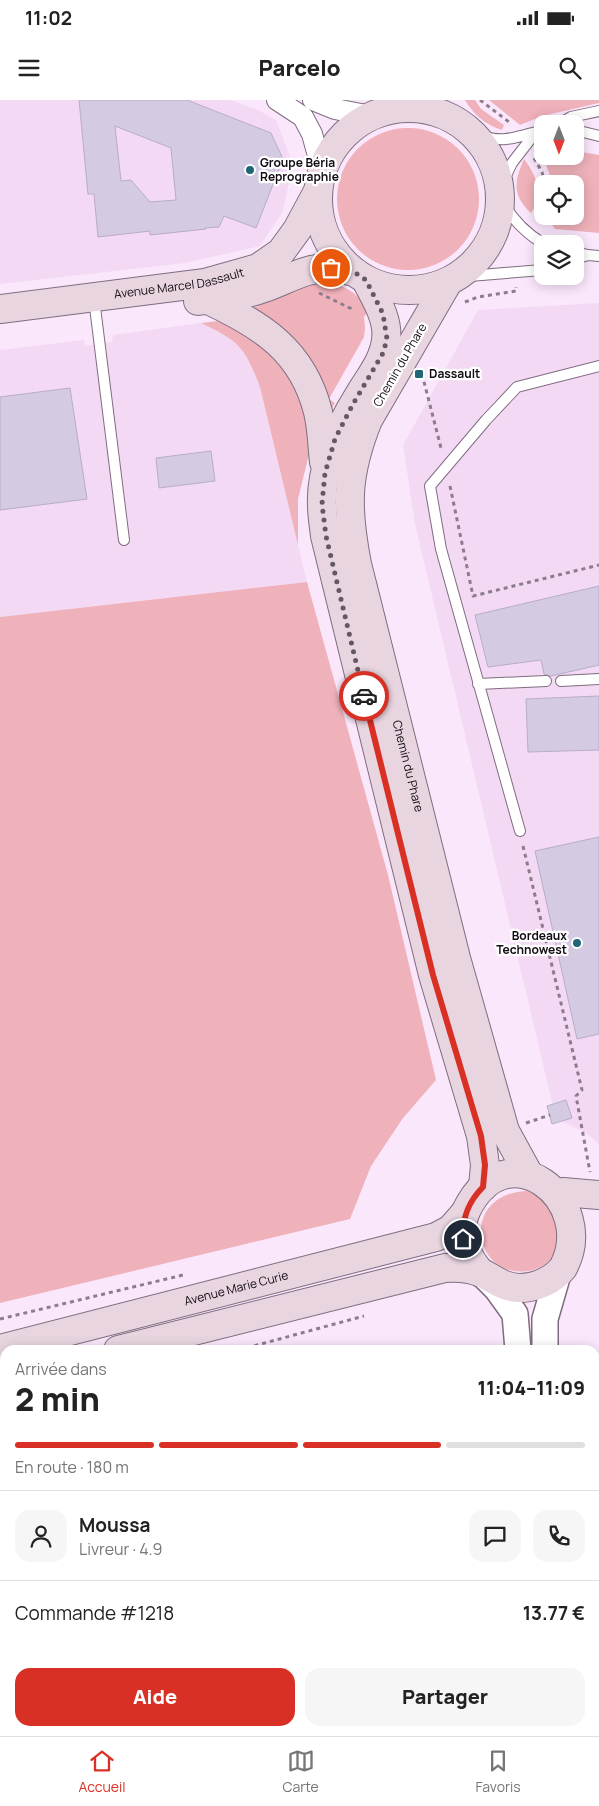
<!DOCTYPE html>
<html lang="fr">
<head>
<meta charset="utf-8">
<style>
  body { margin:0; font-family:Manrope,sans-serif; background:#f6f6f6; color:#222; height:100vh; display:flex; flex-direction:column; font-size:19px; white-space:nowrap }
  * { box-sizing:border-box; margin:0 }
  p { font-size:16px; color:#767676 }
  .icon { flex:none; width:28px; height:28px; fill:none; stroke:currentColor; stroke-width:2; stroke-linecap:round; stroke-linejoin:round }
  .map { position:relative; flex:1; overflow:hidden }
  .panel { position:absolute; left:0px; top:1245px; width:600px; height:391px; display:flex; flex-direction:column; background:#fff; border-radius:15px 15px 0 0; box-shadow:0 2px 12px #0003 }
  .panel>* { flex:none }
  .needle { width:32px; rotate:180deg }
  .tools { position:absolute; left:534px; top:15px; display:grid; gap:10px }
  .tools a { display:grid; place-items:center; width:50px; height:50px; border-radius:10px; background:#fff; box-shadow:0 2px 12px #0003; font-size:25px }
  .pin { position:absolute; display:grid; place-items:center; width:42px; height:42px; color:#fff; margin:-21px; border:2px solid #fff; border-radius:50%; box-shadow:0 1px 5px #0007 }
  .courier { position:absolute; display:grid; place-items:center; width:50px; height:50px; margin:-25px; border:4px solid #d93025; border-radius:50%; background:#fff; color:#222; box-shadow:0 1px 6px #0007 }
  .headline em { font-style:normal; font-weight:800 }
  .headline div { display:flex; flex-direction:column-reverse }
  .headline { display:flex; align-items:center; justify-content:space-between; height:85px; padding:0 15px }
  h1 { font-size:32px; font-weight:800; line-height:38px }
  .bar { display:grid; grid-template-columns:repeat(4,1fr); gap:8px 5px; align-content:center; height:60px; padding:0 15px }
  .bar i { height:6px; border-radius:4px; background:#e0e0e0 }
  .bar .active { background:#d93025 }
  .bar p { grid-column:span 4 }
  .line { display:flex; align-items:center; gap:12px; padding:0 15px; border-top:1px solid #e0e0e0 }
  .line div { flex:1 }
  .round { display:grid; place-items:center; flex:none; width:52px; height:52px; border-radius:15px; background:#f6f6f6 }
  .action { display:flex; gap:10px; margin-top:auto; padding:10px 15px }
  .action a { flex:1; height:58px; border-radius:15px; background:#d93025; color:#fff; font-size:20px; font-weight:800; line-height:58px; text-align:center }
  .action a+a { background:#f6f6f6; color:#222 }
  .status { display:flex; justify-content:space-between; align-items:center; height:35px; padding:0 25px; background:#fff; direction:ltr }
  .status svg { height:14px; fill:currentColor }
  header { display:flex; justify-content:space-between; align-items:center; height:65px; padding:0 15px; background:#fff; font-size:22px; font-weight:800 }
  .tab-bar { display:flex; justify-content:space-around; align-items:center; height:70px; border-top:1px solid #e0e0e0; background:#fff; font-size:14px; color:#767676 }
  .tab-bar a { display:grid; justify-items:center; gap:2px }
  .tab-bar .active { color:#d93025 }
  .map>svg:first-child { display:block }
</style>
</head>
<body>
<div class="status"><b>11:02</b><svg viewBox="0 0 49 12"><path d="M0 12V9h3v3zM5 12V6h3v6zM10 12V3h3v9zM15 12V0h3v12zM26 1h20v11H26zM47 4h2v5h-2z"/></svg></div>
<header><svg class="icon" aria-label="menu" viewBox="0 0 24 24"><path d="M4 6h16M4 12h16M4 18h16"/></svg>Parcelo<svg class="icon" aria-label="search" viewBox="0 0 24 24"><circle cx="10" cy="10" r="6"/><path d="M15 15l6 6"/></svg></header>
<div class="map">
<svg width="599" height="1636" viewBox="0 0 599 1636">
  <rect width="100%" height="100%" fill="#fbe7fc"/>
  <path fill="#f3d9f4" d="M 0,0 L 230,0 L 258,10 L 276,20 L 289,54 L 292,68 L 283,111 L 260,146 L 185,163 L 0,184 Z
    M 599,203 L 599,1044 L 585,1032 L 556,1019 L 415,424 L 403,345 L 478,210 Z
    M 201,223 L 228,236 L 244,251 L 252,266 L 260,287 L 307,482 L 0,517 L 0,250 L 84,240 L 85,246 L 112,242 L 113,235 Z"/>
  <path fill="#efb1ba" d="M 465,0 L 475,0 L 481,9 L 504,25 L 502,30 C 487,26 472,13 465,0 Z
    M 489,0 L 599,0 L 599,3 L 542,16 L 520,25 Z
    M337 99a71 71 0 1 1 142 0a71 71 0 1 1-142 0Z
    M 575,51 L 599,55 L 599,133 L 555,129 L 548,119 L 549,116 L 575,116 L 575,84 L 553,84 L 543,56 L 575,56 Z
    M 524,59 C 537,76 544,95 531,113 C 512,95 514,82 524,59 Z
    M 325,182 C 345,185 359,193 368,211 L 364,217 L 365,228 L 364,237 L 329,299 L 335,303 L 326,319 L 254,208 C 277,198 300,184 325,182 Z
    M 235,219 L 297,275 L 313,338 L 298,399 L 298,445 L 260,287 C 245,247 239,241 201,223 Z
    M 307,482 L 388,775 L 436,980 L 403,1018 L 371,1066 L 350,1119 L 0,1203 L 0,517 Z
    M 526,1091 L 539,1095 L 557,1113 C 557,1121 559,1146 557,1152 C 553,1160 541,1168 533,1170 C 474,1184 457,1095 526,1091 Z
    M 599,1259 L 599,1438 L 595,1417 L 595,1262 Z
    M 5,1346 L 5,1631 L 579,1631 L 580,1636 L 0,1636 L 0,1348 Z"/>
  <path fill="#d4cbe3" stroke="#b7adc6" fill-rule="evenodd" d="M 79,0 L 187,0 L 271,33 L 283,59 L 256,128 L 224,116 L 219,127 L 205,128 L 206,129 L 150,135 L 150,131 L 98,137 L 94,94 L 88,94 ZM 115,26 L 171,48 L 176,100 L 150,102 L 131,80 L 121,81 Z
    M 70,288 L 87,399 L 0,410 L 0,297 Z
    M 211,351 L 215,381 L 159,388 L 156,358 Z
    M 599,486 L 599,565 L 551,576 L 544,574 L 541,560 L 488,567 L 475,515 Z
    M 599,596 L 599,650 L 528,652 L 526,599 Z
    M 599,737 L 599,934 L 577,939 L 535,751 Z
    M 566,1000 L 572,1018 L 552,1024 L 547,1006 Z"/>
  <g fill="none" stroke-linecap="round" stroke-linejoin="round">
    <defs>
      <path id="service" d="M 559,24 L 571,17 L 599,11
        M 575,30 L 599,36
        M 474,35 C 504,42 507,40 536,32 L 512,63 L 500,88
        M 501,100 C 512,119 525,133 544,144
        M 575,152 L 588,155 L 575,159
        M 588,155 L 599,156
        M 457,177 L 542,170
        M 94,199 L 124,440
        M 561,581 L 599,579
        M 478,584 L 546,581
        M 520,731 L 441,449 L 430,386 L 486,320 L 517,287 L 599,266"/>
      <path id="minor" d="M 277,0 L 303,17 L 312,34 L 322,70
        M 313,0 L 335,9 L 371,16"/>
      <path id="tertiary" d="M 482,1174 L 497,1189 L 515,1214 L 518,1250
        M 545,1250 L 545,1219 L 558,1174
        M 595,1575 L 599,1592"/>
      <g id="secondary">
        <circle cx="409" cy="99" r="91"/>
        <path d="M 366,180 C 375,198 389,219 386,240 C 384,260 369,278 359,295 C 339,327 320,366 322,406 C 322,416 324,426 325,436 L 433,875 L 481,1036 L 485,1065 L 483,1087"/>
        <path id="s1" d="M 448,182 L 368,320 C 346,375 346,407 357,464 L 456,858 L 505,1031 L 528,1073"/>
        <path d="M 208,200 C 262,225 303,251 318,312 C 322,328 322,345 324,362"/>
        <path d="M 198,201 C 220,198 243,196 264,188 C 285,181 306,167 330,168 C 338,168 346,170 354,172"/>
        <path id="s2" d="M 0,209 L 205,183 L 258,168 L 281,152 L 297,130 L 318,91"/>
        <path d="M 563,1092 L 599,1095"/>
        <path id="s3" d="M 0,1249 L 436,1137 L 451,1129 L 465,1113"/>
        <path d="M 118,1250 L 445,1168 C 457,1167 470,1168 482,1173 C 494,1179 504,1188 520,1188 C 536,1188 553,1180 563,1168 C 599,1100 506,1027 466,1111 C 456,1133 466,1156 481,1173"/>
        <path d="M 0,1280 L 5,1278"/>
      </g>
    </defs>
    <use href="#service" stroke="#7f6d7f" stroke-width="12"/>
    <use href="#minor" stroke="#7f6d7f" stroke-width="22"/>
    <use href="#tertiary" stroke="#7f6d7f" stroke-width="28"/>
    <use href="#secondary" stroke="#7f6d7f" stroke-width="30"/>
    <path stroke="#8b7d8c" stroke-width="3" stroke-dasharray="4 4" stroke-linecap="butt" d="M 480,0 L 509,22
      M 534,58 L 542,72 L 545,84
      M 537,120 L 542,109
      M 319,193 L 354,210
      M 465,202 L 478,197 L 516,191 L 516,187
      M 422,274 L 441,348
      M 450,386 L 473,496 L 599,465
      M 523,746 L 582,990 L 576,996 L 590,1072
      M 526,1023 L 550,1015
      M 0,1219 L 183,1175
      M 239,1250 L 364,1216
      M 0,1328 L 5,1327"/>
    <use href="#service" stroke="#fff" stroke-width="10"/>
    <use href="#minor" stroke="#fff" stroke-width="20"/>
    <use href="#tertiary" stroke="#fff" stroke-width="25"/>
    <use href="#secondary" stroke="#e8d5e0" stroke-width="28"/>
  </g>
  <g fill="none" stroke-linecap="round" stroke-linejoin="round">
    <path stroke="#645864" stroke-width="5" stroke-dasharray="0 9" d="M 331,168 L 354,172 L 366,180 L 383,214 L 387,239 L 383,253 L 353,304 L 335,339 L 325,373 L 322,404 L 326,436 L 364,596"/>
    <path stroke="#d93025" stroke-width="6" d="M 364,596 L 433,875 L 481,1036 L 485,1065 L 483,1087 C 468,1102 462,1118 463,1139"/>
  </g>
  <g fill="#206676" stroke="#fff" stroke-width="2">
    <circle cx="250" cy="70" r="5"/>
    <rect x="414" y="269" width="10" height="10" rx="2.5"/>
    <circle cx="577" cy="843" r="5"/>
  </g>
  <g text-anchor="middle" stroke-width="4.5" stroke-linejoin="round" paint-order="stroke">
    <g font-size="12" font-weight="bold" fill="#120b12" stroke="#fff" text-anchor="start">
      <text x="260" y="67">Groupe Béria<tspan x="260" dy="14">Reprographie</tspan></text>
      <text x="429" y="278">Dassault</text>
      <text x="567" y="840" text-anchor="end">Bordeaux<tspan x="567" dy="14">Technowest</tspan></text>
    </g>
    <g font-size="12" fill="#120b12" stroke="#fff">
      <text dy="4" stroke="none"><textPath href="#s2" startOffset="181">Avenue Marcel Dassault</textPath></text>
      <text transform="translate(400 265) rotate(-60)" y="4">Chemin du Phare</text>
      <text dy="4" stroke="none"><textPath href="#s1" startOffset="515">Chemin du Phare</textPath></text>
      <text dy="4" stroke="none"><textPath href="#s3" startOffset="244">Avenue Marie Curie</textPath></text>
    </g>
  </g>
</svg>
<div class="tools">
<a><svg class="needle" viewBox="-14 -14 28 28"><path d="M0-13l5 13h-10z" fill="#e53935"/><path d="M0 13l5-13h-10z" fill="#767676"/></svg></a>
<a><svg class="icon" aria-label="locate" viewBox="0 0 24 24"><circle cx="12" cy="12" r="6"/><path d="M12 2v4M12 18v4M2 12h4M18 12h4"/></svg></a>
<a><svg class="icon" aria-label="layers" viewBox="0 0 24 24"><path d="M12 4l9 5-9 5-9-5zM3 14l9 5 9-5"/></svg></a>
</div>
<div class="pin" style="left:331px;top:168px;background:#ea580c"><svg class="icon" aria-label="bag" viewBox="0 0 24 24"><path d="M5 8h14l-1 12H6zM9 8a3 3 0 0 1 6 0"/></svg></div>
<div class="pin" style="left:463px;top:1139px;background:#1f2937"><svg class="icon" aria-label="home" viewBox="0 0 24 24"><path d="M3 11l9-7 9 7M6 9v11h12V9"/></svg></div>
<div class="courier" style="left:364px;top:596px"><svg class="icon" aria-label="car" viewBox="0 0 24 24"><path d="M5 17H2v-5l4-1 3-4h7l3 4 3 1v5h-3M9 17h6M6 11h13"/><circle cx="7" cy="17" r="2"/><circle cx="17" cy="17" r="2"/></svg></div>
<section class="panel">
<div class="headline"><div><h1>2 min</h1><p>Arrivée dans</p></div><em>11:04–11:09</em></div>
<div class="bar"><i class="active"></i><i class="active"></i><i class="active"></i><i></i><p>En route · 180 m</p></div>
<div class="line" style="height:90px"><a class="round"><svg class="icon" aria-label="person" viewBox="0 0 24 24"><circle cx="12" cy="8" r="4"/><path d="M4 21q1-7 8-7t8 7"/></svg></a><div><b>Moussa</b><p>Livreur · 4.9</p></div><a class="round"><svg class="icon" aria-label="chat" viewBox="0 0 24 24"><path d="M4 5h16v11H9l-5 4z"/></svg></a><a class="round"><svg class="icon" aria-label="phone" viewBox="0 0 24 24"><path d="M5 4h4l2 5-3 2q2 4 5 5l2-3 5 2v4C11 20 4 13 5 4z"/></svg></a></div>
<div class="line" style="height:65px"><div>Commande #1218</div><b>13.77 €</b></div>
<div class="action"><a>Aide</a><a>Partager</a></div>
</section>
</div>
<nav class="tab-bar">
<a class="active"><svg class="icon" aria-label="home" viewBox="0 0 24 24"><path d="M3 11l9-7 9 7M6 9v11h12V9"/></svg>Accueil</a>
<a><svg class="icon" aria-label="map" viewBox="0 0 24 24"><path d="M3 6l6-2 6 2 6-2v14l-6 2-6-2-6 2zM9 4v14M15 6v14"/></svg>Carte</a>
<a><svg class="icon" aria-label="saved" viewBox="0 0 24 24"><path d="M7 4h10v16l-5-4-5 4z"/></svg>Favoris</a>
</nav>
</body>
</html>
